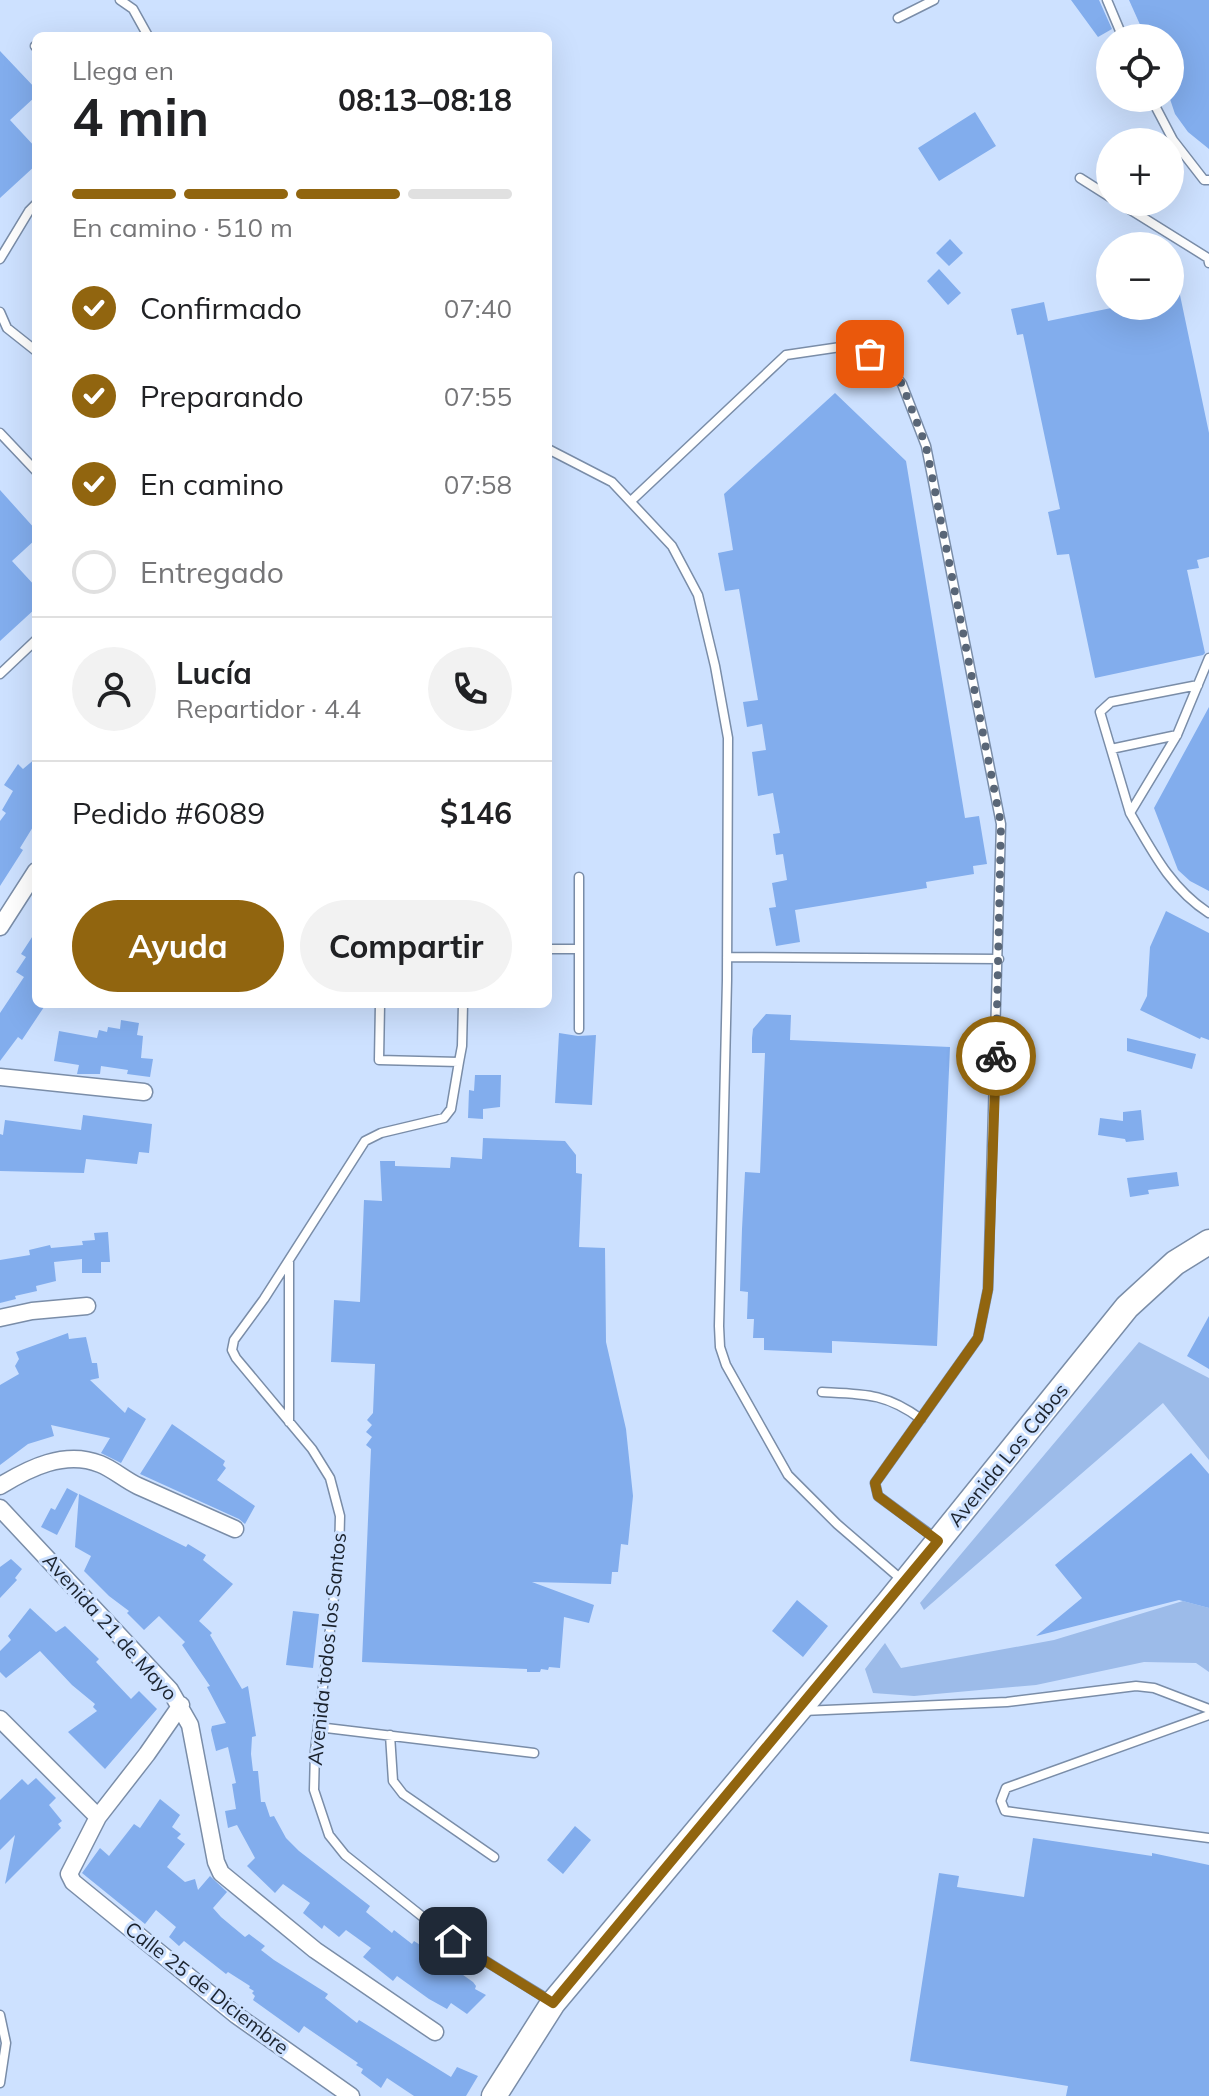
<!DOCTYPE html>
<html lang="es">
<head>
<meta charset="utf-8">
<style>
  body { margin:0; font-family:Mulish,sans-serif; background:#f2f2f2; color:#202124; height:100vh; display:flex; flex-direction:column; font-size:30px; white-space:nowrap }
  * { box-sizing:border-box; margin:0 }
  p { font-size:26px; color:#757577 }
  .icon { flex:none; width:44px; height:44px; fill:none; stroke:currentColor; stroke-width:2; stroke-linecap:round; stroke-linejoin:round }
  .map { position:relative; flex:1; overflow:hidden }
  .drawer { position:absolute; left:32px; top:32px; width:520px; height:976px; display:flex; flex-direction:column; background:#fff; border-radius:12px; box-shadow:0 8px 32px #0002 }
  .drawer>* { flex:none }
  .fabs { position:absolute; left:1096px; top:24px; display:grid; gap:16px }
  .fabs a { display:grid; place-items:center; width:88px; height:88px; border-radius:50%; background:#fff; box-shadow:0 8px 32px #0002; font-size:40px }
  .pin { position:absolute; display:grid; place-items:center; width:68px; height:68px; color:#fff; margin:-34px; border-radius:16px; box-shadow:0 4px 12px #0006 }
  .courier { position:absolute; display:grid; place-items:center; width:80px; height:80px; margin:-40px; border:6px solid #91650f; border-radius:50%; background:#fff; color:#222; box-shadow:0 2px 10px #0007 }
  .summary em { font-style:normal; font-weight:700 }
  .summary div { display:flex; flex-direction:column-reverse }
  .summary { display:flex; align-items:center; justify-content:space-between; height:136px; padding:0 40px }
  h1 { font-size:52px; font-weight:700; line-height:60px }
  .bar { display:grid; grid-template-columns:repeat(4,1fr); gap:12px 8px; align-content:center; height:96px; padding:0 40px }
  .bar i { height:10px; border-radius:6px; background:#e0e0e0 }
  .bar .current { background:#91650f }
  .bar p { grid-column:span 4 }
  .line { display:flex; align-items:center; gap:20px; padding:0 40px; border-top:2px solid #e0e0e0 }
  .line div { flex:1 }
  .round { display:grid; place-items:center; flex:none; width:84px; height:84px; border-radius:42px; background:#f2f2f2 }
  ol { padding:0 40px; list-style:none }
  li { display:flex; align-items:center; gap:24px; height:88px }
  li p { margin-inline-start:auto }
  li .icon { padding:8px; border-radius:50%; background:#91650f; color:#fff; stroke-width:4 }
  li:last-child { color:#757577 }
  li i { width:44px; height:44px; border:4px solid #e0e0e0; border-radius:50% }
  .primary-button { display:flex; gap:16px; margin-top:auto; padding:16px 40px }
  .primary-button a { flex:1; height:92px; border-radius:48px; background:#91650f; color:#fff; font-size:32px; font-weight:700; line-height:92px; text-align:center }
  .primary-button a+a { background:#f2f2f2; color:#202124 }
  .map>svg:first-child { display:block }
</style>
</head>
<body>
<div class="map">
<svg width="1209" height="2096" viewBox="0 0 1209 2096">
  <rect width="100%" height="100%" fill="#cde1ff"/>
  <path fill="#9cbbe9" d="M 1139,1342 L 1209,1378 L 1209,1460 L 1163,1403 L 924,1610 L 920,1603 Z
    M 1183,1601 L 1209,1608 L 1209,1672 L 1196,1663 L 1144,1662 L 1036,1685 L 914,1696 L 873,1693 L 865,1669 L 885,1643 L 901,1668 L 1054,1640 Z"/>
  <path fill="#82aded" d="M 1071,0 L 1099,0 L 1112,29 L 1098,37 Z
    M 1129,0 L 1209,0 L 1209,149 L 1188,132 L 1175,114 L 1170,99 L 1170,38 L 1146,38 Z
    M 0,51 L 36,89 L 36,96 L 10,120 L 36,148 L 36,165 L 0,198 Z
    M 975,112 L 996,146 L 939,181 L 918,148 Z
    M 950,239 L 963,253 L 949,266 L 936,253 Z
    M 939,269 L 961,293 L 948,305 L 927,281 Z
    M 1176,276 L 1209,433 L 1209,557 L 1197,560 L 1199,568 L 1187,570 L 1205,653 L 1203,655 L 1095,678 L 1069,554 L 1057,555 L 1048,512 L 1060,509 L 1023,334 L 1017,335 L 1011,309 L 1044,302 L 1048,321 L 1121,306 L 1170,306 L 1170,277 Z
    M 835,393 L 906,461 L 965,818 L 979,816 L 987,864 L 973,866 L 974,874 L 926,882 L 927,888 L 795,910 L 800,942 L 776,946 L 769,908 L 776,907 L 772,883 L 787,880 L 783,854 L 776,855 L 773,834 L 780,833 L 773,793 L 758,796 L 752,752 L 766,750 L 762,724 L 747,727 L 743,702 L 758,700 L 739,589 L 725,591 L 718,553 L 733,550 L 724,494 Z
    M 0,490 L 36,530 L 36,539 L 12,561 L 36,587 L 36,608 L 0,641 Z
    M 1209,707 L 1209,891 L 1190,881 L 1178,870 L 1154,808 Z
    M 36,758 L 36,822 L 20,848 L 23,850 L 0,886 L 0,821 L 6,813 L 2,810 L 13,791 L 4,785 L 18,764 L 23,769 Z
    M 1166,911 L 1209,933 L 1209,1040 L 1201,1037 L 1200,1039 L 1140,1010 L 1147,996 L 1150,947 Z
    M 36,931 L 36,1004 L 46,1004 L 22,1040 L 18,1037 L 0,1061 L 0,1013 L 24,977 L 16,972 L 26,957 L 21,954 Z
    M 766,1014 L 791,1015 L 790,1040 L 950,1047 L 937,1346 L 832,1341 L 832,1353 L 764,1350 L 764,1338 L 753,1338 L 754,1319 L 747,1319 L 748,1292 L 740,1291 L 742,1229 L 745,1172 L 760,1173 L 765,1053 L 752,1053 L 752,1038 L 753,1029 Z
    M 121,1020 L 139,1023 L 137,1035 L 143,1036 L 141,1058 L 153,1059 L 150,1077 L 127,1074 L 128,1070 L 101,1066 L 100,1074 L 77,1074 L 79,1065 L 54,1061 L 59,1031 L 97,1038 L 99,1030 L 107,1032 L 108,1027 L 120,1029 Z
    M 559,1033 L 578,1036 L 596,1035 L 592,1105 L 555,1103 Z
    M 1127,1038 L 1196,1054 L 1192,1069 L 1127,1051 Z
    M 475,1075 L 501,1075 L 500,1107 L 483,1109 L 483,1119 L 468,1118 L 469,1090 L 474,1091 Z
    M 1141,1110 L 1144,1140 L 1126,1142 L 1125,1139 L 1098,1135 L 1100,1118 L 1123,1121 L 1123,1112 Z
    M 83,1115 L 152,1124 L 149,1153 L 139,1152 L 137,1164 L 86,1159 L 84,1173 L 0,1171 L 0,1134 L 3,1135 L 5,1120 L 81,1130 Z
    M 483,1138 L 565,1141 L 576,1155 L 576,1173 L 582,1174 L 579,1247 L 605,1248 L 606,1342 L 626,1429 L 633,1496 L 628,1545 L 621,1544 L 618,1572 L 612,1572 L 611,1584 L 532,1582 L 594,1605 L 589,1623 L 564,1617 L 560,1668 L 549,1667 L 548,1670 L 541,1669 L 540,1672 L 527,1672 L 527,1669 L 362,1662 L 371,1449 L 366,1445 L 372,1437 L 366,1432 L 372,1425 L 367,1420 L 373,1413 L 375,1364 L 331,1362 L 334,1300 L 360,1302 L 364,1200 L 382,1201 L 380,1161 L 395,1161 L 395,1166 L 450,1168 L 451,1157 L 482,1159 Z
    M 1177,1172 L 1179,1186 L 1148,1190 L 1149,1194 L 1130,1197 L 1127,1178 Z
    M 108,1232 L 110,1262 L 101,1262 L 101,1273 L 82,1273 L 82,1259 L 54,1262 L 56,1281 L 36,1286 L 37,1291 L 15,1296 L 16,1299 L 0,1303 L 0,1260 L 30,1255 L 29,1250 L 50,1245 L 51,1248 L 83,1245 L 82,1241 L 95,1240 L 94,1233 Z
    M 1209,1316 L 1209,1369 L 1187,1356 Z
    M 68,1333 L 69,1339 L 86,1337 L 92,1363 L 97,1363 L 99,1378 L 90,1380 L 125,1413 L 128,1407 L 146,1419 L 121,1463 L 101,1453 L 110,1438 L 51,1425 L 54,1436 L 28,1444 L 0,1465 L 0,1385 L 19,1374 L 15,1366 L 19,1359 L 16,1352 Z
    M 172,1424 L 225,1461 L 223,1465 L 226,1468 L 217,1480 L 255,1506 L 245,1524 L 239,1519 L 140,1474 Z
    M 1191,1453 L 1209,1474 L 1209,1608 L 1179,1600 L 1036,1636 L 1082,1598 L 1055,1565 Z
    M 67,1488 L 78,1494 L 57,1535 L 41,1527 L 51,1508 L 55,1510 Z
    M 79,1494 L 186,1547 L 188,1544 L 206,1555 L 203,1560 L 233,1584 L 199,1621 L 212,1633 L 210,1635 L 242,1689 L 248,1686 L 256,1736 L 252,1737 L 251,1754 L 253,1771 L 258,1771 L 261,1802 L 265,1802 L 270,1817 L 274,1816 L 286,1838 L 299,1851 L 370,1906 L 366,1912 L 392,1933 L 394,1930 L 412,1944 L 414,1941 L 428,1950 L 448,1967 L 449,1965 L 473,1982 L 476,1986 L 475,1989 L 486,1995 L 467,2014 L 451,2003 L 447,2009 L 429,1999 L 397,1976 L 393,1981 L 363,1957 L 371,1948 L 346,1930 L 339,1937 L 324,1925 L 322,1929 L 303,1913 L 310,1903 L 283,1884 L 275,1893 L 247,1866 L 255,1858 L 237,1825 L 228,1828 L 225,1811 L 236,1809 L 232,1784 L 236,1783 L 228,1747 L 216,1751 L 211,1730 L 212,1726 L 226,1723 L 207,1687 L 210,1686 L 182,1645 L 185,1642 L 159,1616 L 144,1630 L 127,1613 L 129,1611 L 109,1596 L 84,1571 L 91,1556 L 75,1547 Z
    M 11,1559 L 22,1569 L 15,1578 L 17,1580 L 0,1598 L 0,1567 Z
    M 797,1600 L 828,1626 L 803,1657 L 772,1631 Z
    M 30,1608 L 56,1632 L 65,1626 L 99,1659 L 96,1662 L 131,1699 L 139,1691 L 157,1709 L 105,1769 L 68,1732 L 97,1711 L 93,1707 L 95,1704 L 72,1685 L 40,1651 L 6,1678 L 0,1672 L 0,1651 L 11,1640 L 8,1636 Z
    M 293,1611 L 319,1614 L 313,1668 L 286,1665 Z
    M 36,1778 L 56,1798 L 49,1805 L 62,1821 L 58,1824 L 61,1828 L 5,1884 L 15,1835 L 0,1850 L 0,1800 L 22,1779 L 28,1785 Z
    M 160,1799 L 180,1815 L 172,1827 L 181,1834 L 177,1838 L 185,1844 L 167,1867 L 185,1882 L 195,1879 L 198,1890 L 210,1876 L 227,1892 L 213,1908 L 221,1917 L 245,1937 L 249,1934 L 265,1946 L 261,1950 L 274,1960 L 328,1994 L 325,1998 L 357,2023 L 359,2020 L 451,2077 L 457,2067 L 478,2076 L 466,2096 L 414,2096 L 387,2078 L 381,2088 L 361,2073 L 363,2069 L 356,2065 L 358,2063 L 304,2026 L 299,2033 L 253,2000 L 255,1996 L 252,1993 L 254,1991 L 249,1988 L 250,1986 L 228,1972 L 226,1974 L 184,1941 L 179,1946 L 169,1937 L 176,1927 L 156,1910 L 145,1924 L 82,1873 L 100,1848 L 109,1856 L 134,1824 L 140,1828 Z
    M 575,1826 L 591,1840 L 563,1874 L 547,1860 Z
    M 1033,1838 L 1152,1856 L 1152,1853 L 1209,1865 L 1209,2096 L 1066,2096 L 1068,2086 L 910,2061 L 939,1873 L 959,1876 L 957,1887 L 1024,1897 Z"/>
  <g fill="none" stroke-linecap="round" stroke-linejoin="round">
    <defs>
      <path id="lane" d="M 120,0 L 133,9 L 148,36
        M 1107,0 L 1123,38
        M 898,18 L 934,0
        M 35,46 L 36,47
        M 1151,98 L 1173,140 L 1204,180 L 1209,180
        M 1080,178 L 1110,197
        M 1118,202 L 1208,258 L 1209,263
        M 0,259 L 29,211 L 36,204
        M 0,312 L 7,328 L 36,351
        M 0,433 L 36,471
        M 548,449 L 612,482 L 672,546 L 698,595 L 715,666 L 728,738 L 727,980 L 719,1326 L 720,1347 L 726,1365 L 788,1475 L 837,1524 L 902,1580
        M 631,501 L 786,355 L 854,345 L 886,363 L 902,384 L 926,446 L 1001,824 L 988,1289 L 978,1338 L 875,1483 L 878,1496 L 935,1538
        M 1209,658 L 1177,735 L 1130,813 C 1152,851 1171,889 1209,913
        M 0,674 L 36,640
        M 1177,735 L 1111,749 L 1100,712 L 1111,702 L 1198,685
        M 1111,749 L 1130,813
        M 548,949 L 579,949
        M 727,957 L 999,959
        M 380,1004 L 379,1060 L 459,1062 L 451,1109 L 444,1118 L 381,1133 L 365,1141 L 264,1299 L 234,1340 L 232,1350 L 236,1358 L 312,1449 L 330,1478 L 340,1516 L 339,1556 L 315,1751 L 314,1790 L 329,1835 L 345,1855 L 453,1941 L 552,2002
        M 579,1029 L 579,877
        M 459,1062 L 462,1046 L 463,1004
        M 289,1262 L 289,1422
        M 822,1392 C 864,1394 886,1393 921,1419
        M 803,1711 L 1007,1702 L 1136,1686 L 1154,1688 L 1209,1709
        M 1209,1715 L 1006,1788 L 1001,1801 L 1005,1811 L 1209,1838
        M 318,1727 L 534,1753
        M 390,1735 L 393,1781 L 403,1794 L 494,1857
        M 0,2015 L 6,2043 L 0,2083"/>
      <path id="street" d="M 0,927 L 36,871
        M 0,1077 L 144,1092
        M 0,1318 L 32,1311 L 87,1306
        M 0,1486 C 29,1468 65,1450 100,1464 C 113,1469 125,1480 138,1486 C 170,1500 203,1515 235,1529
        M 0,1508 L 170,1690 L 190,1725 L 216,1862 L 221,1873 L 315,1950 L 435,2032
        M 181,1705 L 147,1754 L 98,1817 L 69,1874 L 73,1882 L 236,2015 L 351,2096
        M 0,1719 L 98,1817"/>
      <path id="primary" d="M 494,2096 L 553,2003 L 889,1602 L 1127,1307 L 1175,1263 L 1209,1242"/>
    </defs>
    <use href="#lane" stroke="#7a8da8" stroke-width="11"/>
    <use href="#street" stroke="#7a8da8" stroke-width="19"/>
    <use href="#primary" stroke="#7a8da8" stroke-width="27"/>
    <use href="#lane" stroke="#fff" stroke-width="8"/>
    <use href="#street" stroke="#fff" stroke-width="16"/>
    <use href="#primary" stroke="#fff" stroke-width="24"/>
  </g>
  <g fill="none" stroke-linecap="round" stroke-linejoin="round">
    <path stroke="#596677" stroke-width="8" stroke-dasharray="0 14.4" d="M 870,354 L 886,363 L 902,384 L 926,446 L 1001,824 L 996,1056"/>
    <path stroke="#91650f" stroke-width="10" d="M 453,1941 L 553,2003 L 938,1541 L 878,1496 L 875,1483 L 978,1338 L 988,1289 L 996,1056"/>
  </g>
  <g text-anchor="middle" stroke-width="6" stroke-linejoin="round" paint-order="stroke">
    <g font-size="20" fill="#1b232e" stroke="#cde1ff">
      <text transform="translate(1008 1455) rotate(-51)" y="7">Avenida Los Cabos</text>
      <text transform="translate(110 1627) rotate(48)" y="7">Avenida 21 de Mayo</text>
      <text transform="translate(327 1649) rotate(-84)" y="7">Avenida todos los Santos</text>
      <text transform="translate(207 1988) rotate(38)" y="7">Calle 25 de Diciembre</text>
    </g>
  </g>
</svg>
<div class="fabs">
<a><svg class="icon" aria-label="locate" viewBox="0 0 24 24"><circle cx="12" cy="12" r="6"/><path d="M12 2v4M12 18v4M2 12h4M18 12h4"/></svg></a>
<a>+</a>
<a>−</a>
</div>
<div class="pin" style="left:870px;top:354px;background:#ea580c"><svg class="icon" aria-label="bag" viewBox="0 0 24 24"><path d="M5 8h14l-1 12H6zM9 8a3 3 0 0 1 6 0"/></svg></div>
<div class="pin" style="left:453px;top:1941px;background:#1f2937"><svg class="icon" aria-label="home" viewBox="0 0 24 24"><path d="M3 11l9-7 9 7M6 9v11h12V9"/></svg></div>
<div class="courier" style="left:996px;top:1056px"><svg class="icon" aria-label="bike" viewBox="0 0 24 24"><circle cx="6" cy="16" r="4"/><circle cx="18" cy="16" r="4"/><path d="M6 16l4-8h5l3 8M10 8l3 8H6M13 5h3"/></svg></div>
<section class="drawer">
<div class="summary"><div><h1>4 min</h1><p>Llega en</p></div><em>08:13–08:18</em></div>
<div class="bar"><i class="current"></i><i class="current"></i><i class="current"></i><i></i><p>En camino · 510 m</p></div>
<ol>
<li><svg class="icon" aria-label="check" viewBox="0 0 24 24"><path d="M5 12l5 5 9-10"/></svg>Confirmado<p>07:40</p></li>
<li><svg class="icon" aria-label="check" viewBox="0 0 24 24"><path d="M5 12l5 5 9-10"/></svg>Preparando<p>07:55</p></li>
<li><svg class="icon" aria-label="check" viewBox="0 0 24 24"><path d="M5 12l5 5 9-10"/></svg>En camino<p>07:58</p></li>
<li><i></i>Entregado</li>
</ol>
<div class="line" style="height:144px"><a class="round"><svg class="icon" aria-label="person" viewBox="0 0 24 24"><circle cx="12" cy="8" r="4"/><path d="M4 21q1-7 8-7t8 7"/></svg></a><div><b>Lucía</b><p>Repartidor · 4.4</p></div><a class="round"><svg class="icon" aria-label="phone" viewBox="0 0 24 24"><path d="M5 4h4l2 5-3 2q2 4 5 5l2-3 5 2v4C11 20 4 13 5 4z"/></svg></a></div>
<div class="line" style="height:104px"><div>Pedido #6089</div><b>$146</b></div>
<div class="primary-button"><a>Ayuda</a><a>Compartir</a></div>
</section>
</div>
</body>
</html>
